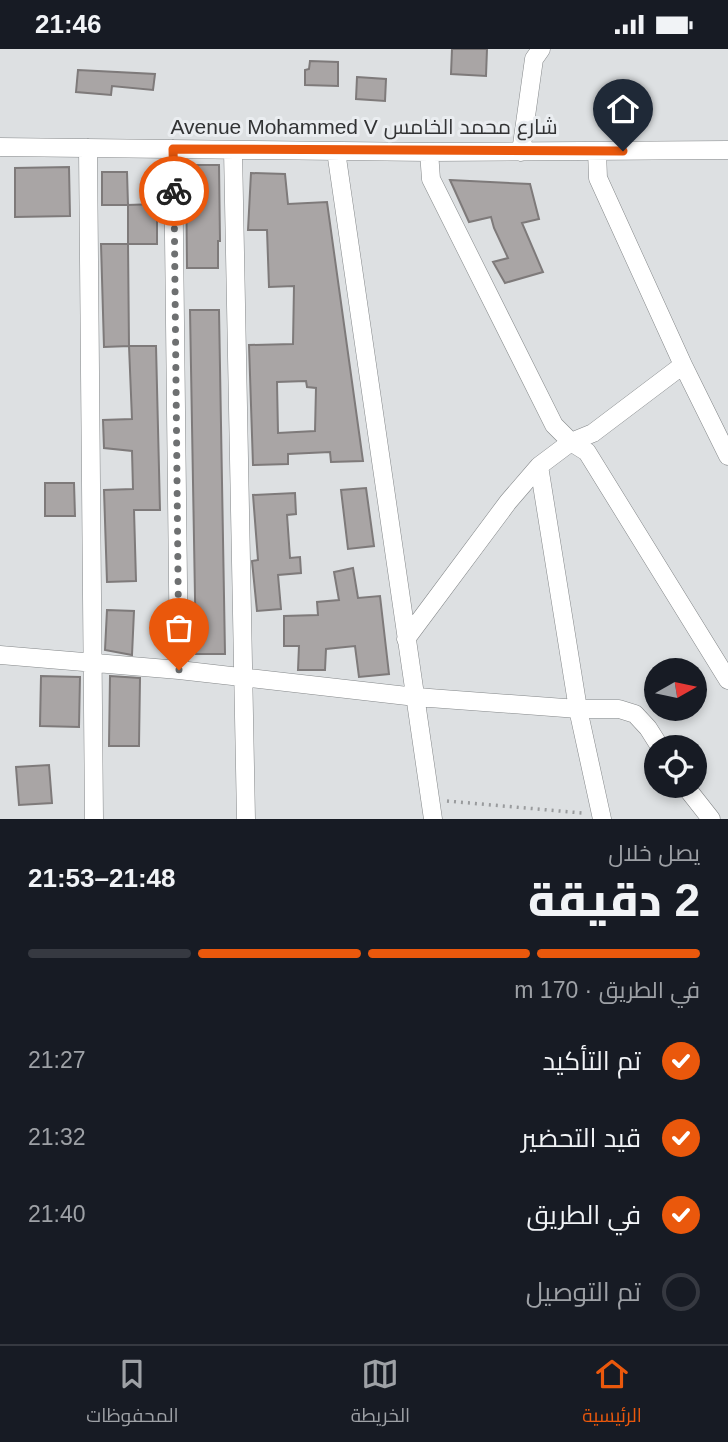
<!DOCTYPE html>
<html lang="ar">
<head>
<meta charset="utf-8">
<style>
  body { margin:0; font-family:Arial,Cairo,sans-serif; background:#20242c; color:#f1f3f6; direction:rtl; height:100vh; display:flex; flex-direction:column; font-size:26px; white-space:nowrap }
  * { box-sizing:border-box; margin:0 }
  p { font-size:23px; color:#9ea1a6 }
  .icon { flex:none; width:38px; height:38px; fill:none; stroke:currentColor; stroke-width:2; stroke-linecap:round; stroke-linejoin:round }
  .map { position:relative; height:770px; overflow:hidden; direction:ltr }
  .sheet { display:flex; flex-direction:column; background:#171b24; flex:1 }
  .sheet>* { flex:none }
  .needle { width:46px; rotate:81deg }
  .tools { position:absolute; left:644px; top:609px; display:grid; gap:14px }
  .tools a { display:grid; place-items:center; width:63px; height:63px; border-radius:50%; background:#171b24; box-shadow:0 4px 10px #0003; font-size:35px }
  .pin { position:absolute; display:grid; place-items:center; width:60px; height:60px; color:#fff; margin:-72px -30px; border-radius:50% 50% 50% 0; rotate:-45deg; box-shadow:0 0 7px #0007 }
  .pin .icon { rotate:45deg }
  .courier { position:absolute; display:grid; place-items:center; width:70px; height:70px; margin:-35px; border:5px solid #ea580c; border-radius:50%; background:#fff; color:#222; box-shadow:0 2px 9px #0007 }
  .summary em { font-style:normal; font-weight:800 }
  .summary div { display:flex; flex-direction:column-reverse }
  .summary { display:flex; align-items:center; justify-content:space-between; height:119px; padding:0 28px }
  h1 { font-size:46px; font-weight:800; line-height:52px }
  .bar { display:grid; grid-template-columns:repeat(4,1fr); gap:10px 7px; align-content:center; height:84px; padding:0 28px }
  .bar i { height:9px; border-radius:5px; background:#363941 }
  .bar .selected { background:#ea580c }
  .bar p { grid-column:span 4 }
  ol { padding:0 28px; list-style:none }
  li { display:flex; align-items:center; gap:21px; height:77px }
  li p { margin-inline-start:auto }
  li .icon { padding:7px; border-radius:50%; background:#ea580c; color:#fff; stroke-width:4 }
  li:last-child { color:#9ea1a6 }
  li i { width:38px; height:38px; border:4px solid #363941; border-radius:50% }
  .status { display:flex; justify-content:space-between; align-items:center; height:49px; padding:0 35px; background:#171b24; direction:ltr }
  .status svg { height:19px; fill:currentColor }
  .dock { display:flex; justify-content:space-around; align-items:center; height:98px; border-top:2px solid #363941; background:#171b24; font-size:19px; color:#9ea1a6 }
  .dock a { display:grid; justify-items:center; gap:4px }
  .dock .selected { color:#ea580c }
  .map>svg:first-child { display:block }
</style>
</head>
<body>
<div class="status"><b>21:46</b><svg viewBox="0 0 49 12"><path d="M0 12V9h3v3zM5 12V6h3v6zM10 12V3h3v9zM15 12V0h3v12zM26 1h20v11H26zM47 4h2v5h-2z"/></svg></div>
<div class="map">
<svg width="728" height="770" viewBox="0 0 728 770">
  <rect width="100%" height="100%" fill="#dde0e2"/>
  <path fill="#a9a5a5" stroke="#7e7a7a" stroke-width="2" fill-rule="evenodd" d="M 452,0 L 487,0 L 486,27 L 451,25 Z
    M 310,12 L 338,13 L 338,37 L 305,36 L 305,21 L 309,20 Z
    M 78,21 L 155,25 L 153,41 L 112,37 L 111,46 L 76,43 Z
    M 357,28 L 386,30 L 385,52 L 356,50 Z
    M 186,116 L 219,116 L 220,192 L 218,192 L 218,219 L 187,219 Z
    M 69,118 L 70,167 L 15,168 L 15,119 Z
    M 102,123 L 127,123 L 128,156 L 102,156 Z
    M 251,124 L 285,125 L 288,155 L 327,153 L 363,412 L 331,413 L 330,403 L 288,405 L 288,415 L 253,416 L 249,296 L 293,295 L 294,237 L 269,238 L 267,181 L 248,181 ZM 306,332 L 307,338 L 316,339 L 315,382 L 278,384 L 277,333 Z
    M 450,131 L 530,135 L 539,170 L 522,174 L 543,223 L 505,234 L 493,213 L 508,209 L 494,179 L 491,168 L 469,173 Z
    M 157,155 L 157,195 L 128,195 L 128,156 Z
    M 101,195 L 128,195 L 129,297 L 104,298 Z
    M 190,261 L 219,261 L 225,605 L 196,605 Z
    M 129,297 L 156,297 L 160,461 L 134,461 L 136,532 L 107,533 L 104,441 L 133,440 L 132,402 L 104,399 L 103,371 L 132,370 Z
    M 45,434 L 74,434 L 75,467 L 45,467 Z
    M 366,439 L 374,497 L 348,500 L 341,441 Z
    M 295,444 L 296,465 L 287,466 L 290,509 L 300,508 L 301,524 L 278,526 L 281,560 L 257,562 L 252,512 L 258,511 L 253,446 Z
    M 353,519 L 358,549 L 380,547 L 389,625 L 359,628 L 355,597 L 326,600 L 325,621 L 298,621 L 299,597 L 284,597 L 284,567 L 318,566 L 317,553 L 339,551 L 334,523 Z
    M 107,561 L 134,562 L 132,606 L 105,601 Z
    M 41,627 L 80,628 L 79,678 L 40,677 Z
    M 110,627 L 140,629 L 139,697 L 109,697 Z
    M 49,716 L 52,754 L 19,756 L 16,718 Z"/>
  <g fill="none" stroke-linecap="round" stroke-linejoin="round">
    <defs>
      <path id="minor" d="M 0,98 L 429,103 L 728,101
        M 88,99 L 94,770
        M 173,100 L 179,621
        M 233,101 L 246,770
        M 336,102 L 433,770
        M 597,102 L 598,129 L 683,316 L 728,407
        M 429,103 L 431,130 L 554,376 L 571,393 L 587,403 L 728,631
        M 521,103 L 534,10 L 541,0
        M 539,417 L 578,660 L 602,770
        M 406,590 L 508,453 L 539,417 L 571,393 L 593,384 L 683,316
        M 0,606 L 179,621 L 416,648 L 578,660 L 619,660 L 635,665 L 648,679 L 660,698
        M 685,737 L 711,770"/>
    </defs>
    <use href="#minor" stroke="#848789" stroke-width="19"/>
    <path stroke="#999b9d" stroke-width="3.5" stroke-dasharray="2 5" stroke-linecap="butt" d="M 447,752 L 582,764"/>
    <use href="#minor" stroke="#fff" stroke-width="18"/>
  </g>
  <g fill="none" stroke-linecap="round" stroke-linejoin="round">
    <path stroke="#6e7071" stroke-width="7" stroke-dasharray="0 12.6" d="M 174,142 L 179,621"/>
    <path stroke="#ea580c" stroke-width="9" d="M 174,142 L 173,100 L 623,102"/>
  </g>
  <g text-anchor="middle" stroke-width="6" stroke-linejoin="round" paint-order="stroke">
    <g font-size="21" fill="#323334" stroke="#eaedf0">
      <text x="364" y="85">Avenue Mohammed V شارع محمد الخامس</text>
    </g>
  </g>
</svg>
<div class="tools">
<a><svg class="needle" viewBox="-14 -14 28 28"><path d="M0-13l5 13h-10z" fill="#e53935"/><path d="M0 13l5-13h-10z" fill="#9ea1a6"/></svg></a>
<a><svg class="icon" aria-label="locate" viewBox="0 0 24 24"><circle cx="12" cy="12" r="6"/><path d="M12 2v4M12 18v4M2 12h4M18 12h4"/></svg></a>
</div>
<div class="pin" style="left:179px;top:621px;background:#ea580c"><svg class="icon" aria-label="bag" viewBox="0 0 24 24"><path d="M5 8h14l-1 12H6zM9 8a3 3 0 0 1 6 0"/></svg></div>
<div class="pin" style="left:623px;top:102px;background:#1f2937"><svg class="icon" aria-label="home" viewBox="0 0 24 24"><path d="M3 11l9-7 9 7M6 9v11h12V9"/></svg></div>
<div class="courier" style="left:174px;top:142px"><svg class="icon" aria-label="bike" viewBox="0 0 24 24"><circle cx="6" cy="16" r="4"/><circle cx="18" cy="16" r="4"/><path d="M6 16l4-8h5l3 8M10 8l3 8H6M13 5h3"/></svg></div>
</div>
<section class="sheet">
<div class="summary"><div><h1>2 دقيقة</h1><p>يصل خلال</p></div><em>21:48–21:53</em></div>
<div class="bar"><i class="selected"></i><i class="selected"></i><i class="selected"></i><i></i><p>في الطريق · 170 m</p></div>
<ol>
<li><svg class="icon" aria-label="check" viewBox="0 0 24 24"><path d="M5 12l5 5 9-10"/></svg>تم التأكيد<p>21:27</p></li>
<li><svg class="icon" aria-label="check" viewBox="0 0 24 24"><path d="M5 12l5 5 9-10"/></svg>قيد التحضير<p>21:32</p></li>
<li><svg class="icon" aria-label="check" viewBox="0 0 24 24"><path d="M5 12l5 5 9-10"/></svg>في الطريق<p>21:40</p></li>
<li><i></i>تم التوصيل</li>
</ol>
</section>
<nav class="dock">
<a class="selected"><svg class="icon" aria-label="home" viewBox="0 0 24 24"><path d="M3 11l9-7 9 7M6 9v11h12V9"/></svg>الرئيسية</a>
<a><svg class="icon" aria-label="map" viewBox="0 0 24 24"><path d="M3 6l6-2 6 2 6-2v14l-6 2-6-2-6 2zM9 4v14M15 6v14"/></svg>الخريطة</a>
<a><svg class="icon" aria-label="saved" viewBox="0 0 24 24"><path d="M7 4h10v16l-5-4-5 4z"/></svg>المحفوظات</a>
</nav>
</body>
</html>
